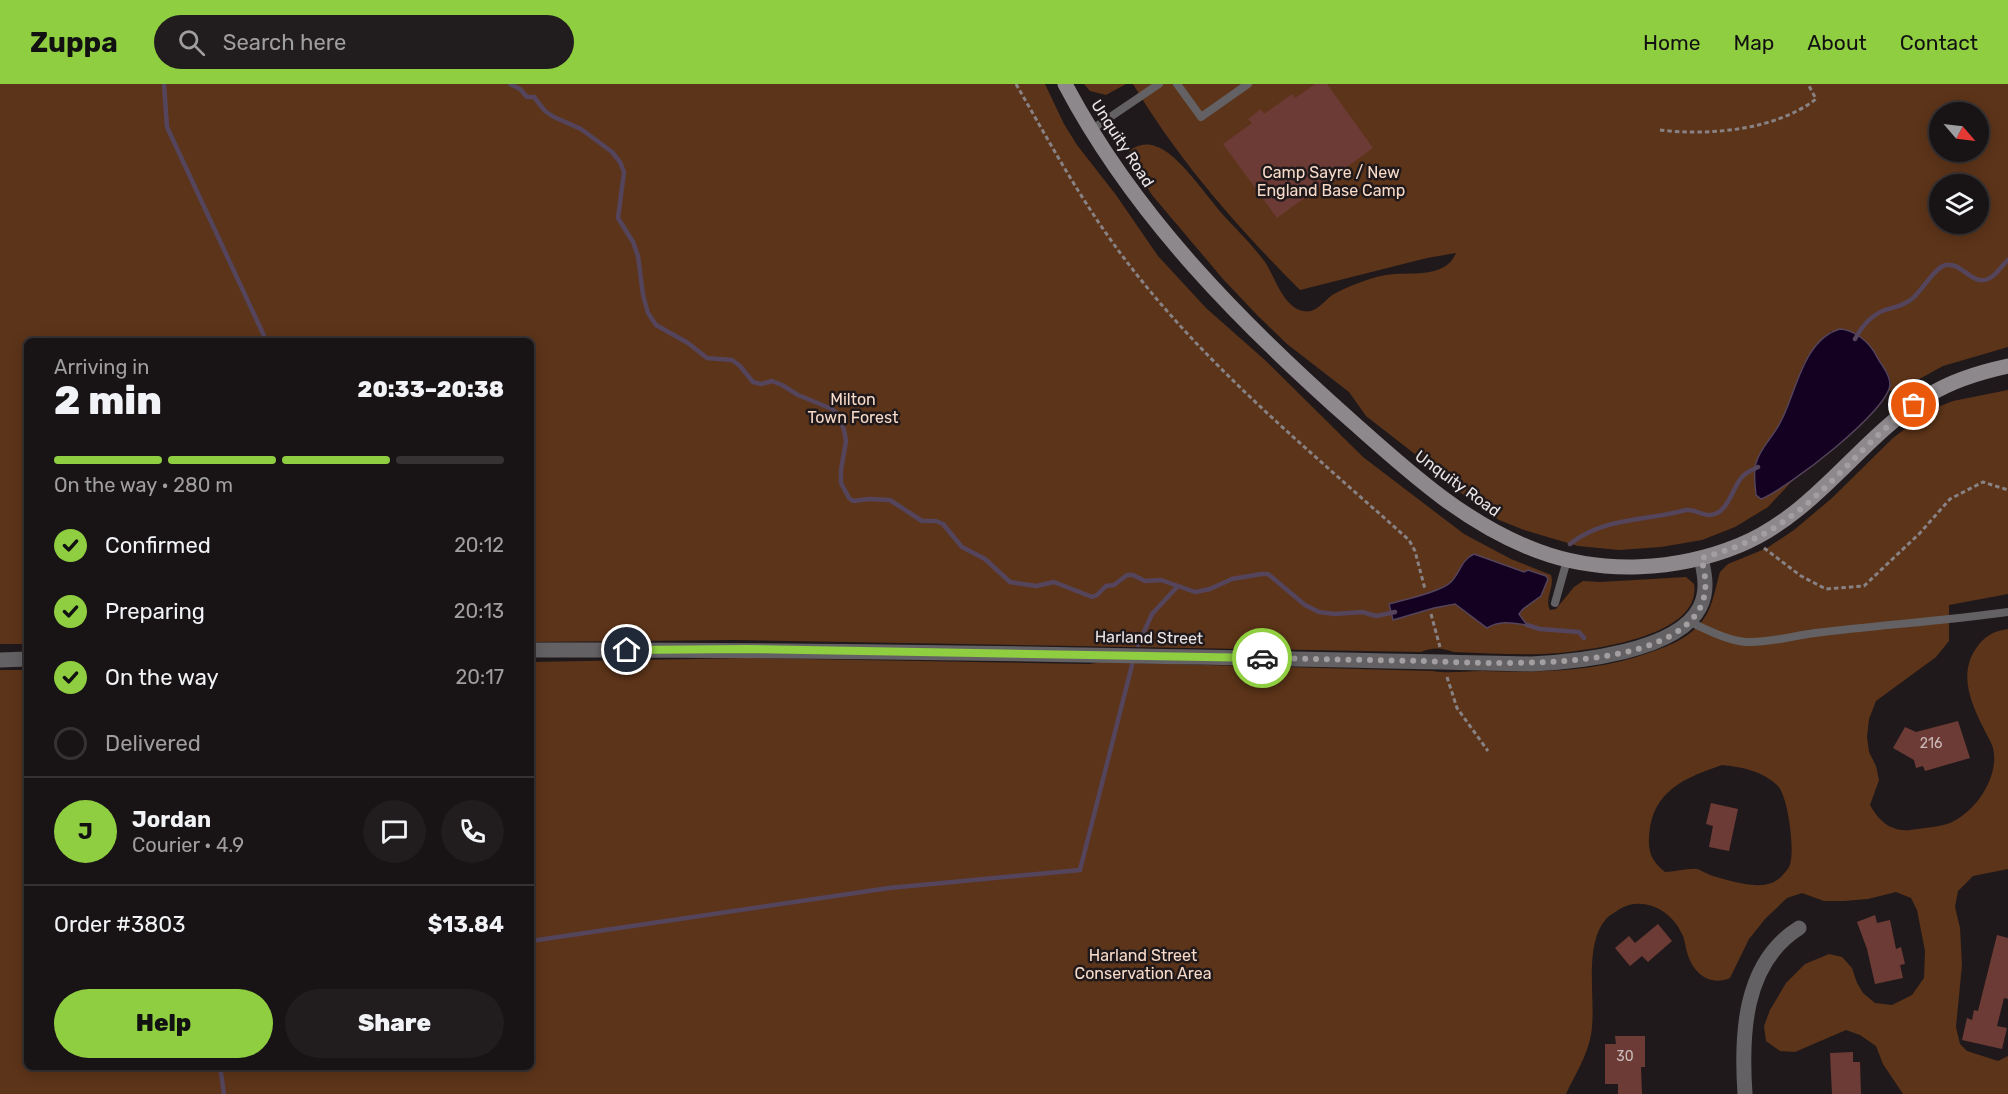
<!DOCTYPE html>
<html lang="en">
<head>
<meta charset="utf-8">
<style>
  body { margin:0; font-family:Rubik,sans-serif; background:#211c1d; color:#f1f3f6; height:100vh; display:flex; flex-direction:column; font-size:22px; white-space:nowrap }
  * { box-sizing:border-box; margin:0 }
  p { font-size:20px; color:#9f9ea0 }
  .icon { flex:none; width:33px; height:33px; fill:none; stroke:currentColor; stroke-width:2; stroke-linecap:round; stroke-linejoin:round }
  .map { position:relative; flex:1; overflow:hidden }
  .details { position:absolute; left:24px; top:254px; width:510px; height:732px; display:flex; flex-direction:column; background:#181314; border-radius:9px; box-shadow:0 3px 15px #0003,0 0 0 2px #363234 }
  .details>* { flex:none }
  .needle { width:39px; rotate:118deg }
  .fabs { position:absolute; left:1929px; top:18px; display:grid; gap:12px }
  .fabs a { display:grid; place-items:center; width:60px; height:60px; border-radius:50%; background:#181314; box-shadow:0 3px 15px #0003,0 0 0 2px #363234; font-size:30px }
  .pin { position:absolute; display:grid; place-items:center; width:51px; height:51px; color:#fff; margin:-26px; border:3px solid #fff; border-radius:50%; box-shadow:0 2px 6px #0007 }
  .courier { position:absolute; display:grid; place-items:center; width:60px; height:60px; margin:-30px; border:4px solid #8fcd41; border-radius:50%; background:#fff; color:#222; box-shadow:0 2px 8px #0007 }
  .headline em { font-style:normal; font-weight:800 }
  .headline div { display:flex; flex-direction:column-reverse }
  .headline { display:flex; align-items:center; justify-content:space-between; height:102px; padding:0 30px }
  h1 { font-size:39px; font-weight:800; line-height:45px }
  .bar { display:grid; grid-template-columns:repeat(4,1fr); gap:9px 6px; align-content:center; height:72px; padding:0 30px }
  .bar i { height:8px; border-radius:4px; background:#363234 }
  .bar .active { background:#8fcd41 }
  .bar p { grid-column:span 4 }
  .line { display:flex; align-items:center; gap:15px; padding:0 30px; border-top:2px solid #363234 }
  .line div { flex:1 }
  .round { display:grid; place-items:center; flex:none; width:63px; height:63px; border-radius:32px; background:#211c1d }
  ol { padding:0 30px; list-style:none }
  li { display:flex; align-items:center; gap:18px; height:66px }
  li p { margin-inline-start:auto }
  li .icon { padding:6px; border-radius:50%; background:#8fcd41; color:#111; stroke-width:4 }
  li:last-child { color:#9f9ea0 }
  li i { width:33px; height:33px; border:3px solid #363234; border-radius:50% }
  .primary-button { display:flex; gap:12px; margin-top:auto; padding:12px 30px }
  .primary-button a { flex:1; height:69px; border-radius:36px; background:#8fcd41; color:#111; font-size:24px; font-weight:800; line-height:69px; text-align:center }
  .primary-button a+a { background:#211c1d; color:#f1f3f6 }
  header { display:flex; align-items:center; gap:36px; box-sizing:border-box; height:84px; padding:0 30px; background:#8fcd41; color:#111 }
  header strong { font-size:28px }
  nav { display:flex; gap:33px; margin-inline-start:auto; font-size:21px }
  .search { width:420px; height:54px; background:#211c1d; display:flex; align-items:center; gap:15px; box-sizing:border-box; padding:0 21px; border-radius:33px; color:#9f9ea0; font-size:22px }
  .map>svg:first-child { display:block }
</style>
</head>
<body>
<header>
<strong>Zuppa</strong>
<div class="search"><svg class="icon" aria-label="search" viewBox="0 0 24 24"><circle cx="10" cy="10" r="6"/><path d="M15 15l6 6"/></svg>Search here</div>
<nav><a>Home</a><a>Map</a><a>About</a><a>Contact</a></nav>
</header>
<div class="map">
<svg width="2008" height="1010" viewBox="0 0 2008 1010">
  <rect width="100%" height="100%" fill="#20191b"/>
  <path fill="#5c3419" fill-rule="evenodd" d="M 0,0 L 1045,0 L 1064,40 L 1077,61 L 1116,111 L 1158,172 L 1206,224 L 1266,277 L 1363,373 L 1464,450 L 1511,475 L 1551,491 C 1555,503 1544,515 1550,526 L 1556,525 L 1574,503 L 1583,497 L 1600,498 L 1686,493 L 1694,500 C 1702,552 1595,565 1559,569 C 1525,572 1489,569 1454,568 C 1440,564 1435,563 1421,568 L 734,556 L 531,558 L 531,256 L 27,256 L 27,560 L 0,560 ZM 1474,470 L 1524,488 L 1528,486 L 1546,492 L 1547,495 L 1541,512 L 1523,525 L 1519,530 L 1526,541 C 1512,539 1499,536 1486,544 L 1455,520 L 1434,524 L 1393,536 L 1389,520 C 1406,516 1437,511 1450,500 C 1460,491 1459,479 1474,470 Z
    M 1084,0 L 1126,0 L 1106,11 L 1090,7 Z
    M 1133,0 L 2008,0 L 2008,263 L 1943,282 L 1903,304 L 1889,307 L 1891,298 L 1888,290 L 1874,268 L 1831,247 L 1804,279 L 1786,328 L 1777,346 L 1763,364 L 1754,385 L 1756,411 L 1761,415 L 1793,396 L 1768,423 L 1735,443 L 1702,456 L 1661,463 L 1619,466 L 1578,462 L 1524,446 L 1499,436 L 1444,397 L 1429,381 L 1366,332 L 1349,308 L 1287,260 L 1258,232 L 1223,195 L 1152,111 L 1132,80 L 1129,67 C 1137,61 1145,59 1155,62 C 1179,69 1208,115 1225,133 C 1239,148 1253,162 1265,178 C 1275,193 1283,223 1303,227 C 1317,230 1324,216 1334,210 C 1349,202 1369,194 1386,191 C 1408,187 1445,196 1456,169 L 1427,174 L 1300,206 C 1237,143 1179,77 1133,0 ZM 1940,28 L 1978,28 L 1978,68 L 1940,68 ZM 1940,100 L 1978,100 L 1978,140 L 1940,140 Z
    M 2008,306 L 2008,510 L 1949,521 L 1949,557 L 1936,573 L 1876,617 L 1869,635 L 1867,653 L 1869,668 L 1876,682 L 1879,696 L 1870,721 C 1879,737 1891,748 1910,746 C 1921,744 1941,743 1950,739 C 1976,728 2000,692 1993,664 C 1991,657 1986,650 1983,643 C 1971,619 1959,591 1975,566 C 1983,553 1993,547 2008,545 L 2008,785 L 1973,792 L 1958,807 L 1955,823 L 1960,844 L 1962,881 L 1956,943 L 1960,960 L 1967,967 L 1998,977 L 2008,972 L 2008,1010 L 1903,1010 L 1883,980 L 1876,962 L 1860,951 L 1846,946 L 1795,968 L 1780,967 L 1766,957 L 1764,942 L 1770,926 L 1786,899 L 1805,880 L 1829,870 L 1842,873 L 1852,884 L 1857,899 L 1863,909 L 1875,919 L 1892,921 L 1912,911 L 1924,894 L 1925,867 L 1917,826 L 1911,814 L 1896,808 L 1868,815 L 1844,817 L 1824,817 L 1802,809 L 1787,814 L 1765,835 L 1749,855 L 1730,894 C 1709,903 1692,888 1687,868 C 1685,862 1685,855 1682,850 C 1671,825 1641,811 1618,826 C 1615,829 1609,831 1607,834 C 1582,861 1597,918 1591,951 C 1587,972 1575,991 1566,1010 L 0,1010 L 0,586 L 27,586 L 27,982 L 531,982 L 531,578 L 745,574 L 1090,580 L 1101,578 L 1433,587 C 1449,590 1464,587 1482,587 C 1541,589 1598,588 1654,567 C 1670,561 1686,555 1698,542 C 1713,526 1714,508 1720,488 L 1728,480 L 1767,464 L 1794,446 L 1832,414 L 1893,354 L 1930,326 L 1953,317 ZM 1722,681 C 1742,683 1763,687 1778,702 C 1788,712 1796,770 1789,783 C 1787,786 1781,794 1777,796 C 1761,808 1727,796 1710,791 C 1705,789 1701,786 1697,785 C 1690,784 1673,788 1665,788 C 1652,777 1648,769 1649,752 C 1652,707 1684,694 1722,681 Z"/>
  <path fill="#140121" stroke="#54455c" stroke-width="1.5" d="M 1840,245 C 1855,246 1869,258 1876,271 C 1880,280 1890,289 1890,300 C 1890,326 1787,405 1761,415 L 1756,411 C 1755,401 1753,389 1756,379 C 1760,364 1773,353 1780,339 C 1796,310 1803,255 1840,245 Z
    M 1474,470 L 1524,488 L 1528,486 L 1546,492 L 1548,495 L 1541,512 L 1523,525 L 1519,530 L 1527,541 C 1513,539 1500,536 1487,544 L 1455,520 L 1434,524 L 1393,536 L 1389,520 C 1403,516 1441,508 1451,498 C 1460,489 1461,476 1474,470 Z"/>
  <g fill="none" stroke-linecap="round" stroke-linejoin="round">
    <path stroke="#54455c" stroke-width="4.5" d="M 164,0 L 167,43 L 266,256
      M 510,0 L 520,5 L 527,13 L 534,13 L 545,27 L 554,33 L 581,45 L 612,68 L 620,78 L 624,88 L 618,134 L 633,158 L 638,172 L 643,211 L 648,229 L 656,241 L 688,259 L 707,274 L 732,276 L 740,282 L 753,298 L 761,300 L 772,297 L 782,301 L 798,311 L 832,325 L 839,331 L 844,346 L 846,357 L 841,386 L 841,399 L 849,414 L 853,417 L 869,415 L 890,416 L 922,437 L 936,437 L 943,440 L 962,463 L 985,475 L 1010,498 L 1036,502 L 1054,498 L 1092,513 L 1097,511 L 1106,502 L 1114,501 L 1127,491 L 1133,491 L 1145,497 L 1161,496 L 1195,508 L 1210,505 L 1232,495 L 1261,490 L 1268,490 L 1305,521 L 1319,528 L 1335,530 L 1362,528 L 1376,532 L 1395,528
      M 1855,255 C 1862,242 1871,231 1885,226 C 1895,223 1906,221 1914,213 C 1922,206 1936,182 1946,181 C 1962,178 1972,202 1988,195 C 1997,191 2001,182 2008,176
      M 1570,460 C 1604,433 1646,437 1686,426 C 1695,425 1701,431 1709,431 C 1728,431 1732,404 1742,393 C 1746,388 1752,386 1758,383
      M 1527,541 L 1540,545 L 1579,548 L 1584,554
      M 1138,561 L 1152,530 L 1177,503
      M 531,857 L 889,804 L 1080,786 L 1132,581
      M 220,982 L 224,1010"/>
  </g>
  <path fill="#6d3b35" d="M 1315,0 L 1327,0 L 1373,64 L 1277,134 L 1223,60 L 1252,39 L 1248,35 L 1261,25 L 1264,30 L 1292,10 L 1295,14 Z
    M 1958,637 L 1970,674 L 1925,687 L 1923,682 L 1916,684 L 1914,676 L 1893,664 L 1905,643 L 1916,648 Z
    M 1711,719 L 1738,725 L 1729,767 L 1709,763 L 1713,742 L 1706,740 Z
    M 1875,831 L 1877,839 L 1890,836 L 1896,865 L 1901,863 L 1905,880 L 1900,881 L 1903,894 L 1875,900 L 1867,865 L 1857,838 Z
    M 1658,840 L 1672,857 L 1648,878 L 1642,872 L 1630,882 L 1615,864 L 1629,852 L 1635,859 Z
    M 1997,851 L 2008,854 L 2008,915 L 2004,914 L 1997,942 L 2007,944 L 2002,965 L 1962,956 L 1967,934 L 1972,936 L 1974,926 L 1978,927 Z
    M 1615,952 L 1645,952 L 1645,983 L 1641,983 L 1642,1010 L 1618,1010 L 1618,1000 L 1605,1000 L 1605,960 L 1616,960 Z
    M 1853,968 L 1853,978 L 1860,978 L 1861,1010 L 1832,1010 L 1830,969 Z"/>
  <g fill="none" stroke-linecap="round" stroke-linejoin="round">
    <path stroke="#888284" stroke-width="3" stroke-dasharray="4.5 3" stroke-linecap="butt" d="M 1016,0 C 1050,59 1083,120 1124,174 C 1204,281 1310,367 1409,456 L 1415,467 L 1425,505
      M 1660,46 C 1709,52 1776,46 1816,15 L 1808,0
      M 1764,464 L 1801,492 L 1826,505 L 1864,502 L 1920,449 L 1950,415 L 1983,398 L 2008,406
      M 1431,530 L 1440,563
      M 1447,593 L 1457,624 L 1488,667"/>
    <path stroke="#636163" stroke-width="8" d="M 1177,0 L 1201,33 L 1248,0
      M 1091,46 L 1159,0
      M 1555,519 L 1567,476
      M 1690,538 C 1708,546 1726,556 1746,558 C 1770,559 1792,552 1815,549 C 1879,541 1944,537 2008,528"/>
    <path stroke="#636163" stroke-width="15" d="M 531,566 C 864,565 1197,573 1531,580 C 1575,578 1678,568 1700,523 C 1708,507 1705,491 1701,474
      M 0,576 L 27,575
      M 1745,1010 C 1741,952 1743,879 1799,844"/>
    <path stroke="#8d888c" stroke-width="15" d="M 1065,0 C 1135,133 1243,241 1355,340 C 1410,389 1467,441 1538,467 C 1602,491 1677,487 1740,461 C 1817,429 1859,354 1929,311 C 1953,296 1980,288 2008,282"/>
  </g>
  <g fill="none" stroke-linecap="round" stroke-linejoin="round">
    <path stroke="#a39e9f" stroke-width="6" stroke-dasharray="0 10.8" d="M 1262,574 C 1315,575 1368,576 1421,577 C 1489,579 1646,589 1693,534 C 1709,516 1707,495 1701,474 C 1727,467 1754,457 1777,442 C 1829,409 1864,357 1914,321"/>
    <path stroke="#8fcd41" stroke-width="8" d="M 627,566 L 747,565 L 1262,574"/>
  </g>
  <g text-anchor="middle" stroke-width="5" stroke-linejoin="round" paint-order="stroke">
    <g font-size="14" fill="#cbbaba">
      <text x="1931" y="664">216</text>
      <text x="1625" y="977">30</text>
    </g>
    <g font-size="16" fill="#eae5e6" stroke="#20191b">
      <text transform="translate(1123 59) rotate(57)" y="6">Unquity Road</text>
      <text transform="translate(1458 399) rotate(36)" y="6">Unquity Road</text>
      <text transform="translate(1149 553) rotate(1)" y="6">Harland Street</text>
    </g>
    <g font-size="16" fill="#f7dac8" stroke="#20191b">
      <text x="1331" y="94">Camp Sayre / New<tspan x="1331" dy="18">England Base Camp</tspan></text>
      <text x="853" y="321">Milton<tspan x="853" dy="18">Town Forest</tspan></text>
      <text x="1143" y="877">Harland Street<tspan x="1143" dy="18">Conservation Area</tspan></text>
    </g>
  </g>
</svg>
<div class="fabs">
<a><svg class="needle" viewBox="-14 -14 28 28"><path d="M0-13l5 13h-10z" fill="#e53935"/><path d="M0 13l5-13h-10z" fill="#9f9ea0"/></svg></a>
<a><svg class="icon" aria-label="layers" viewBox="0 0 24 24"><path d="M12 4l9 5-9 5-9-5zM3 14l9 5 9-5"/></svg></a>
</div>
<div class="pin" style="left:1914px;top:321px;background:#ea580c"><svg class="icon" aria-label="bag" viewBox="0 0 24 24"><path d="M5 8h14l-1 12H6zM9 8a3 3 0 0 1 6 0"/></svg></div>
<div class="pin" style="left:627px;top:566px;background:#1f2937"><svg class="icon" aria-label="home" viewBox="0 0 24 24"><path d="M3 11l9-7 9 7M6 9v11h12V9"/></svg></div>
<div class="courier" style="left:1262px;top:574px"><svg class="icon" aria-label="car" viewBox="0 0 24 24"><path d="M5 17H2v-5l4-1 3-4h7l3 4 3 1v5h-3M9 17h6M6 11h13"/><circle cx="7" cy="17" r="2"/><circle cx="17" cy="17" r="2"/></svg></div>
<section class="details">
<div class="headline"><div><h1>2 min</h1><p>Arriving in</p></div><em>20:33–20:38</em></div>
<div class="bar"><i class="active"></i><i class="active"></i><i class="active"></i><i></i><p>On the way · 280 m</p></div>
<ol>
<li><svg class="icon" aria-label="check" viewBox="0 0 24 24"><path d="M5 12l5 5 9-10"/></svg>Confirmed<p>20:12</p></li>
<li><svg class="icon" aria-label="check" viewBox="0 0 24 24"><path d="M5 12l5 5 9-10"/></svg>Preparing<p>20:13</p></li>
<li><svg class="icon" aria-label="check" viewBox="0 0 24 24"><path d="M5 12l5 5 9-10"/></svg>On the way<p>20:17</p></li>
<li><i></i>Delivered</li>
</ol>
<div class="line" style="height:108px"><b class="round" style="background:#8fcd41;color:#111">J</b><div><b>Jordan</b><p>Courier · 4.9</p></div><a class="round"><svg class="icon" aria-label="chat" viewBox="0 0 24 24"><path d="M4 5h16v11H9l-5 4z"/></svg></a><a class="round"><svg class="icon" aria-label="phone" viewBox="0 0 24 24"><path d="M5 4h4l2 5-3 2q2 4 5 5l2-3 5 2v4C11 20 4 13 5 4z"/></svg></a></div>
<div class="line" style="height:78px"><div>Order #3803</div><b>$13.84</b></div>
<div class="primary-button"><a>Help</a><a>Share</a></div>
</section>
</div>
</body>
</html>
